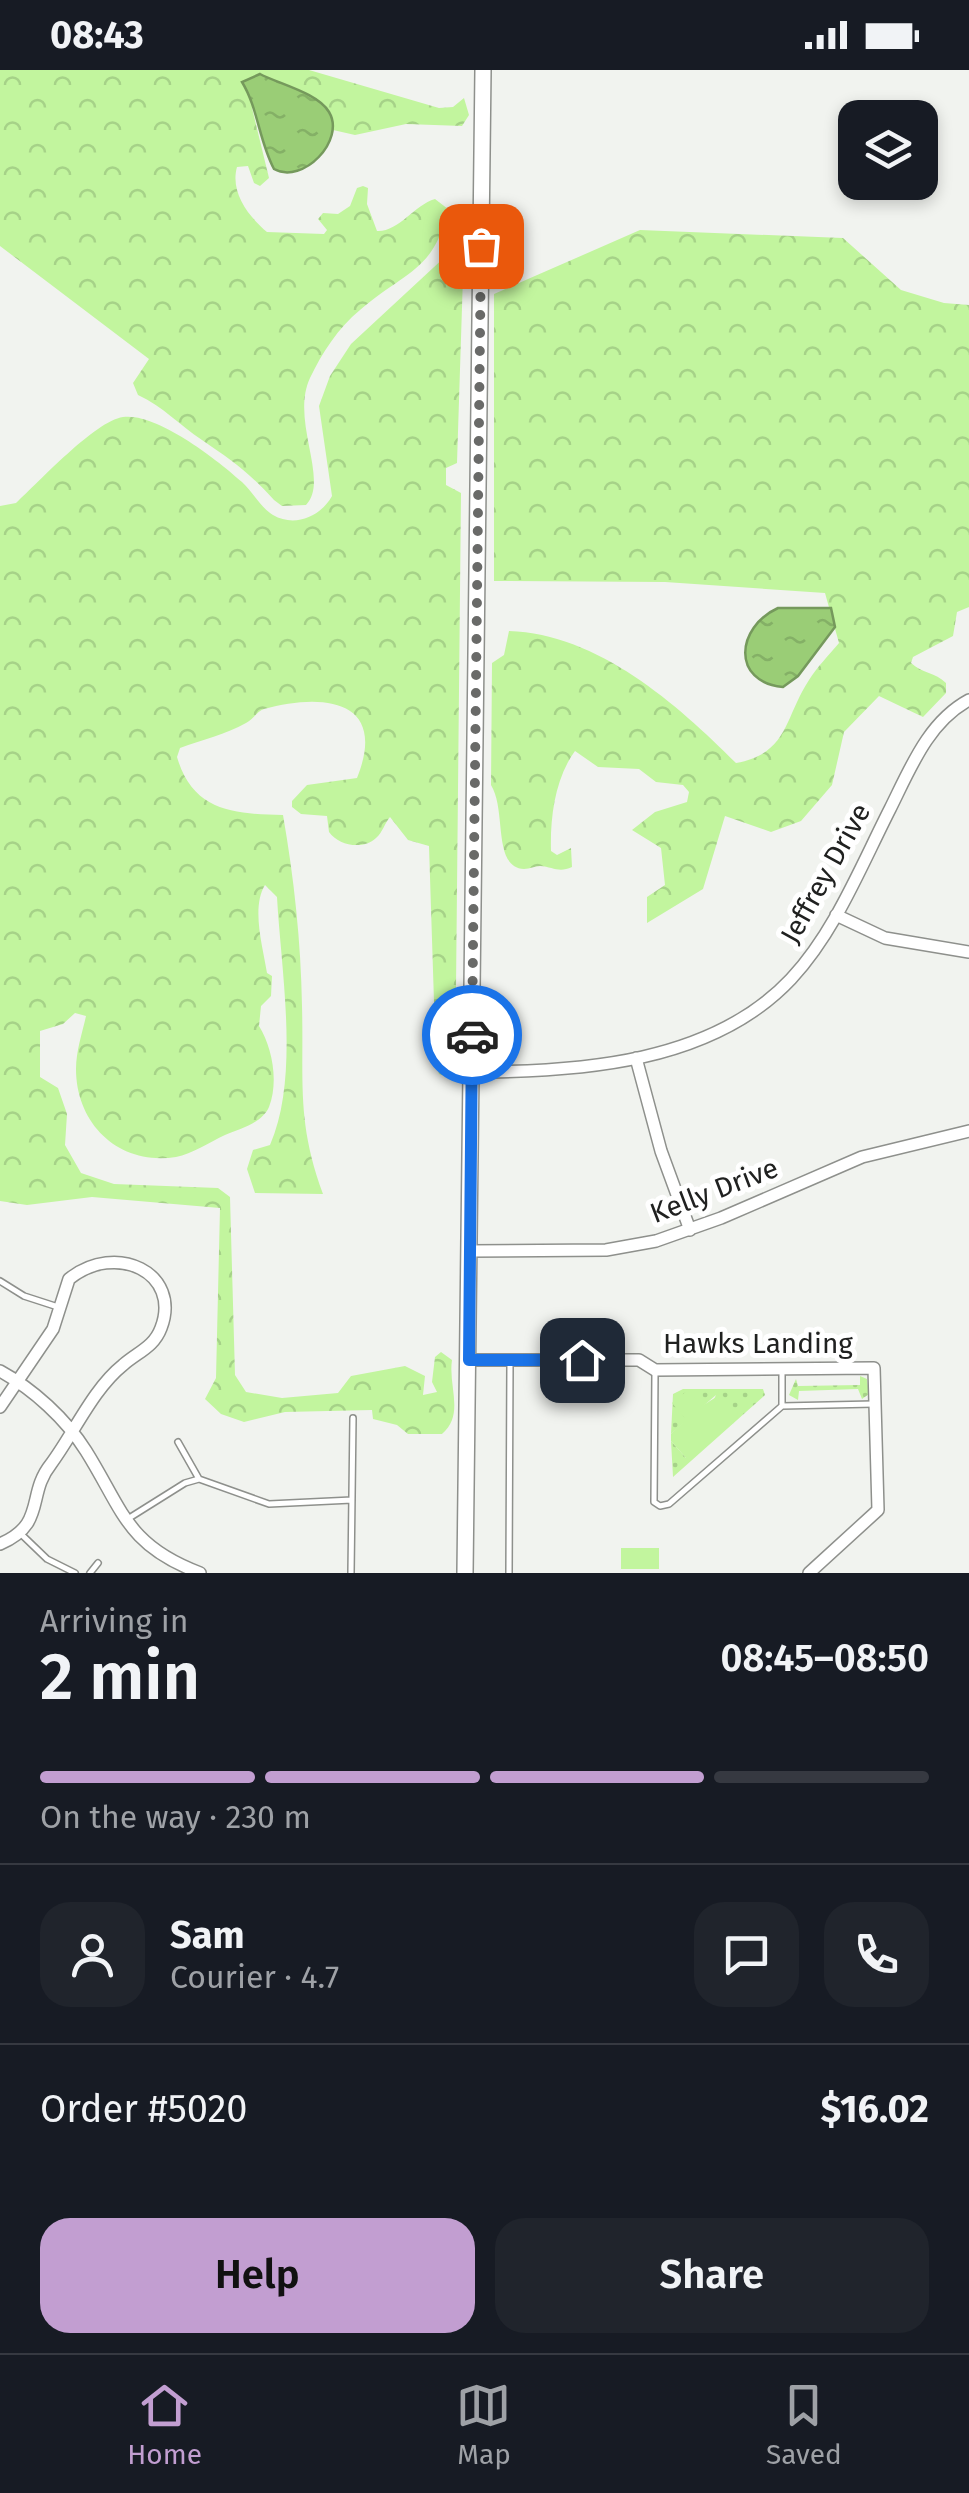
<!DOCTYPE html>
<html lang="en">
<head>
<meta charset="utf-8">
<style>
  body { margin:0; font-family:"Fira Sans",sans-serif; background:#20242c; color:#f1f3f6; height:100vh; display:flex; flex-direction:column; font-size:38px; white-space:nowrap }
  * { box-sizing:border-box; margin:0 }
  p { font-size:32px; color:#9ea1a6 }
  .icon { flex:none; width:55px; height:55px; fill:none; stroke:currentColor; stroke-width:2; stroke-linecap:round; stroke-linejoin:round }
  .map { position:relative; height:1503px; overflow:hidden }
  .details { display:flex; flex-direction:column; background:#171b24; flex:1 }
  .details>* { flex:none }
  .fabs { position:absolute; left:838px; top:30px; display:grid; gap:20px }
  .fabs a { display:grid; place-items:center; width:100px; height:100px; border-radius:20px; background:#171b24; box-shadow:0 5px 15px #0003; font-size:50px }
  .pin { position:absolute; display:grid; place-items:center; width:85px; height:85px; color:#fff; margin:-42px; border-radius:20px; box-shadow:0 5px 15px #0006 }
  .courier { position:absolute; display:grid; place-items:center; width:100px; height:100px; margin:-50px; border:8px solid #1a73e8; border-radius:50%; background:#fff; color:#222; box-shadow:0 2px 12px #0007 }
  .head em { font-style:normal; font-weight:600 }
  .head div { display:flex; flex-direction:column-reverse }
  .head { display:flex; align-items:center; justify-content:space-between; height:170px; padding:0 40px }
  h1 { font-size:65px; font-weight:600; line-height:75px }
  .bar { display:grid; grid-template-columns:repeat(4,1fr); gap:15px 10px; align-content:center; height:120px; padding:0 40px }
  .bar i { height:12px; border-radius:8px; background:#363941 }
  .bar .selected { background:#c29ed1 }
  .bar p { grid-column:span 4 }
  .line { display:flex; align-items:center; gap:25px; padding:0 40px; border-top:2px solid #363941 }
  .line div { flex:1 }
  .round { display:grid; place-items:center; flex:none; width:105px; height:105px; border-radius:30px; background:#20242c }
  .cta { display:flex; gap:20px; margin-top:auto; padding:20px 40px }
  .cta a { flex:1; height:115px; border-radius:30px; background:#c29ed1; color:#111; font-size:40px; font-weight:600; line-height:115px; text-align:center }
  .cta a+a { background:#20242c; color:#f1f3f6 }
  .status { display:flex; justify-content:space-between; align-items:center; height:70px; padding:0 50px; background:#171b24; direction:ltr }
  .status svg { height:28px; fill:currentColor }
  .dock { display:flex; justify-content:space-around; align-items:center; height:140px; border-top:2px solid #363941; background:#171b24; font-size:28px; color:#9ea1a6 }
  .dock a { display:grid; justify-items:center; gap:5px }
  .dock .selected { color:#c29ed1 }
  .map>svg:first-child { display:block }
</style>
</head>
<body>
<div class="status"><b>08:43</b><svg viewBox="0 0 49 12"><path d="M0 12V9h3v3zM5 12V6h3v6zM10 12V3h3v9zM15 12V0h3v12zM26 1h20v11H26zM47 4h2v5h-2z"/></svg></div>
<div class="map">
<svg width="969" height="1503" viewBox="0 0 969 1503">
  <defs>
    <pattern id="grass-dots" width="8" height="8" patternUnits="userSpaceOnUse" patternTransform="scale(2.5)"><rect width="8" height="8" fill="#c2f59e"/><path d="M2 2h.1M6 6h.1" fill="none" stroke="#a6d288" stroke-width="1.8" stroke-linecap="round"/></pattern>
    <pattern id="forest-crowns" width="20" height="18" patternUnits="userSpaceOnUse" patternTransform="scale(2.5)"><rect width="20" height="18" fill="#c2f59e"/><path d="M2 6a3 3 0 1 1 6 0M12 15a3 3 0 1 1 6 0" fill="none" stroke="#a6d288"/></pattern>
    <pattern id="water-ripples" width="26" height="14" patternUnits="userSpaceOnUse" patternTransform="scale(2.5)"><rect width="26" height="14" fill="#9acd76"/><path d="M2 4q2-2 4 0t4 0M15 11q2-2 4 0t4 0" fill="none" stroke="#84b066"/></pattern>
  </defs>
  <rect width="100%" height="100%" fill="#f1f3ef"/>
  <path fill="url(#grass-dots)" d="M 860,1306 L 867,1309 L 869,1324 L 862,1329 L 858,1319 L 799,1321 L 798,1330 L 789,1325 L 796,1309 L 798,1316 L 860,1315 Z
    M 683,1319 L 763,1319 L 765,1325 L 673,1407 L 671,1371 L 686,1388 L 716,1325 L 671,1364 L 673,1324 Z"/>
  <path fill="url(#forest-crowns)" d="M 0,0 L 309,0 L 439,38 L 453,37 L 464,28 L 469,45 L 462,56 L 406,54 L 355,65 L 333,60 L 332,45 L 308,27 L 261,4 L 252,38 L 269,108 L 260,116 L 254,113 L 248,96 L 237,97 C 230,122 248,146 267,162 L 324,164 L 327,160 L 318,149 L 323,143 L 338,144 L 350,136 L 357,118 L 363,116 L 368,118 L 367,134 L 377,161 C 399,162 414,135 435,129 L 448,139 C 435,201 404,202 360,240 C 338,258 322,283 310,308 C 290,351 330,410 306,435 L 282,436 L 274,430 C 251,404 230,389 202,370 C 179,355 164,337 138,325 L 133,313 L 149,289 L 0,176 Z
    M 640,160 L 843,168 L 901,220 L 944,233 L 969,235 L 969,537 L 957,542 L 953,566 L 913,587 L 911,593 C 923,604 935,602 946,613 L 946,623 L 923,647 L 879,626 L 844,662 L 832,715 L 801,751 L 771,762 L 725,746 L 703,819 L 647,853 L 647,827 L 665,815 L 661,778 L 632,760 L 655,742 L 687,732 L 689,722 L 683,715 L 656,712 L 639,699 L 598,697 L 575,681 C 555,708 550,748 551,781 L 557,785 L 571,778 L 572,797 C 559,803 553,797 540,796 C 535,796 530,799 524,799 C 492,797 507,741 491,715 L 492,593 L 504,585 L 509,561 C 598,564 677,634 736,693 C 789,683 784,648 809,610 C 817,597 829,585 839,573 L 825,523 L 665,512 L 494,511 L 494,224 Z
    M 461,172 L 464,175 L 457,393 L 446,398 L 446,415 L 461,423 L 456,918 L 448,1007 L 439,1004 L 436,994 L 429,776 L 408,770 L 390,747 C 384,754 383,762 376,768 C 363,780 339,776 329,762 L 327,746 L 301,744 L 292,737 L 292,731 L 307,715 L 357,708 C 389,628 321,623 264,639 C 257,641 253,650 246,653 C 226,664 202,670 180,678 L 177,687 C 193,742 235,744 283,745 C 294,808 301,872 302,936 C 304,1010 296,1051 323,1124 L 255,1123 L 247,1099 L 253,1080 L 270,1075 C 300,1007 281,901 277,827 L 265,815 C 251,838 263,877 267,903 L 272,906 L 271,926 L 261,936 L 259,956 C 272,977 279,1011 269,1037 C 262,1053 240,1059 225,1065 C 210,1072 192,1084 176,1087 C 120,1096 76,1055 76,999 C 76,981 82,964 86,946 L 75,943 L 63,954 L 40,961 L 40,1007 L 58,1018 L 67,1044 L 65,1075 L 81,1103 L 114,1114 L 218,1118 L 230,1127 L 235,1305 L 246,1322 L 282,1328 L 338,1323 L 351,1306 L 405,1296 L 425,1306 L 423,1325 L 437,1322 L 432,1312 L 435,1287 L 441,1282 L 452,1290 C 448,1317 465,1344 442,1364 L 408,1364 L 397,1355 L 373,1349 L 372,1340 L 285,1342 L 244,1352 L 221,1344 L 205,1329 L 216,1308 L 220,1138 L 92,1127 L 27,1135 L 0,1131 L 0,436 L 16,433 C 39,412 95,351 123,347 C 156,342 218,390 242,412 C 253,422 261,438 273,445 C 295,458 321,446 332,426 L 319,336 L 330,306 L 351,274 Z"/>
  <path fill="#c2f59e" d="M 688,1320 L 702,1336 L 721,1324 L 738,1342 L 737,1349 L 692,1388 L 686,1388 L 671,1371 L 671,1364 L 686,1350 L 672,1333 Z
    M 621,1478 L 659,1478 L 659,1499 L 621,1499 Z"/>
  <path fill="url(#water-ripples)" stroke="#75995c" stroke-width="2.5" d="M 260,4 C 279,14 318,23 329,42 C 346,70 303,115 274,99 C 259,71 258,38 242,12 Z
    M 778,538 L 831,538 L 835,557 L 798,606 L 783,617 C 731,612 736,557 778,538 Z"/>
  <g fill="none" stroke-linecap="round" stroke-linejoin="round">
    <defs>
      <path id="lane" d="M 0,1211 L 24,1226 L 58,1237
        M 655,1303 L 654,1432 L 660,1436 L 669,1434 L 782,1336 L 782,1301
        M 782,1336 L 874,1334
        M 178,1372 L 199,1409
        M 126,1450 L 185,1413 L 199,1409 L 269,1434 L 352,1430
        M 21,1464 L 47,1489 L 75,1503
        M 90,1503 L 98,1493
        M 351,1503 L 353,1348
        M 509,1503 L 510,1293"/>
      <path id="street" d="M 836,845 L 885,868 L 969,882
        M 636,988 L 661,1081 L 690,1160
        M 472,1002 C 580,1002 712,993 791,909 C 835,862 861,796 890,739 C 910,699 928,652 969,630
        M 470,1181 L 606,1180 L 656,1171 L 721,1148 L 862,1087 L 969,1061
        M 469,1290 L 639,1290 L 655,1300 L 874,1298 L 878,1440 L 809,1503
        M 0,1301 C 33,1319 66,1349 86,1381 C 123,1440 126,1475 200,1503
        M 0,1337 L 53,1259 L 69,1209 C 116,1171 182,1203 161,1258 C 154,1277 138,1282 123,1295 C 93,1319 74,1363 51,1394 C 26,1425 47,1454 0,1474"/>
      <path id="secondary" d="M 465,1503 L 483,0"/>
    </defs>
    <use href="#lane" stroke="#8e908c" stroke-width="8"/>
    <use href="#street" stroke="#8e908c" stroke-width="14"/>
    <use href="#secondary" stroke="#8e908c" stroke-width="18"/>
    <use href="#lane" stroke="#fff" stroke-width="5"/>
    <use href="#street" stroke="#fff" stroke-width="11"/>
    <use href="#secondary" stroke="#fff" stroke-width="15"/>
  </g>
  <g fill="none" stroke-linecap="round" stroke-linejoin="round">
    <path stroke="#696a68" stroke-width="10" stroke-dasharray="0 18" d="M 472,965 L 481,176"/>
    <path stroke="#1a73e8" stroke-width="12" d="M 472,965 L 469,1290 L 582,1290"/>
  </g>
  <g text-anchor="middle" stroke-width="10" stroke-linejoin="round" paint-order="stroke">
    <g font-size="28" fill="#202120" stroke="#fff">
      <text transform="translate(825 803) rotate(-61)" y="10">Jeffrey Drive</text>
      <text transform="translate(714 1120) rotate(-21)" y="10">Kelly Drive</text>
      <text x="758" y="1283">Hawks Landing</text>
    </g>
  </g>
</svg>
<div class="fabs">
<a><svg class="icon" aria-label="layers" viewBox="0 0 24 24"><path d="M12 4l9 5-9 5-9-5zM3 14l9 5 9-5"/></svg></a>
</div>
<div class="pin" style="left:481px;top:176px;background:#ea580c"><svg class="icon" aria-label="bag" viewBox="0 0 24 24"><path d="M5 8h14l-1 12H6zM9 8a3 3 0 0 1 6 0"/></svg></div>
<div class="pin" style="left:582px;top:1290px;background:#1f2937"><svg class="icon" aria-label="home" viewBox="0 0 24 24"><path d="M3 11l9-7 9 7M6 9v11h12V9"/></svg></div>
<div class="courier" style="left:472px;top:965px"><svg class="icon" aria-label="car" viewBox="0 0 24 24"><path d="M5 17H2v-5l4-1 3-4h7l3 4 3 1v5h-3M9 17h6M6 11h13"/><circle cx="7" cy="17" r="2"/><circle cx="17" cy="17" r="2"/></svg></div>
</div>
<section class="details">
<div class="head"><div><h1>2 min</h1><p>Arriving in</p></div><em>08:45–08:50</em></div>
<div class="bar"><i class="selected"></i><i class="selected"></i><i class="selected"></i><i></i><p>On the way · 230 m</p></div>
<div class="line" style="height:180px"><a class="round"><svg class="icon" aria-label="person" viewBox="0 0 24 24"><circle cx="12" cy="8" r="4"/><path d="M4 21q1-7 8-7t8 7"/></svg></a><div><b>Sam</b><p>Courier · 4.7</p></div><a class="round"><svg class="icon" aria-label="chat" viewBox="0 0 24 24"><path d="M4 5h16v11H9l-5 4z"/></svg></a><a class="round"><svg class="icon" aria-label="phone" viewBox="0 0 24 24"><path d="M5 4h4l2 5-3 2q2 4 5 5l2-3 5 2v4C11 20 4 13 5 4z"/></svg></a></div>
<div class="line" style="height:130px"><div>Order #5020</div><b>$16.02</b></div>
<div class="cta"><a>Help</a><a>Share</a></div>
</section>
<nav class="dock">
<a class="selected"><svg class="icon" aria-label="home" viewBox="0 0 24 24"><path d="M3 11l9-7 9 7M6 9v11h12V9"/></svg>Home</a>
<a><svg class="icon" aria-label="map" viewBox="0 0 24 24"><path d="M3 6l6-2 6 2 6-2v14l-6 2-6-2-6 2zM9 4v14M15 6v14"/></svg>Map</a>
<a><svg class="icon" aria-label="saved" viewBox="0 0 24 24"><path d="M7 4h10v16l-5-4-5 4z"/></svg>Saved</a>
</nav>
</body>
</html>
